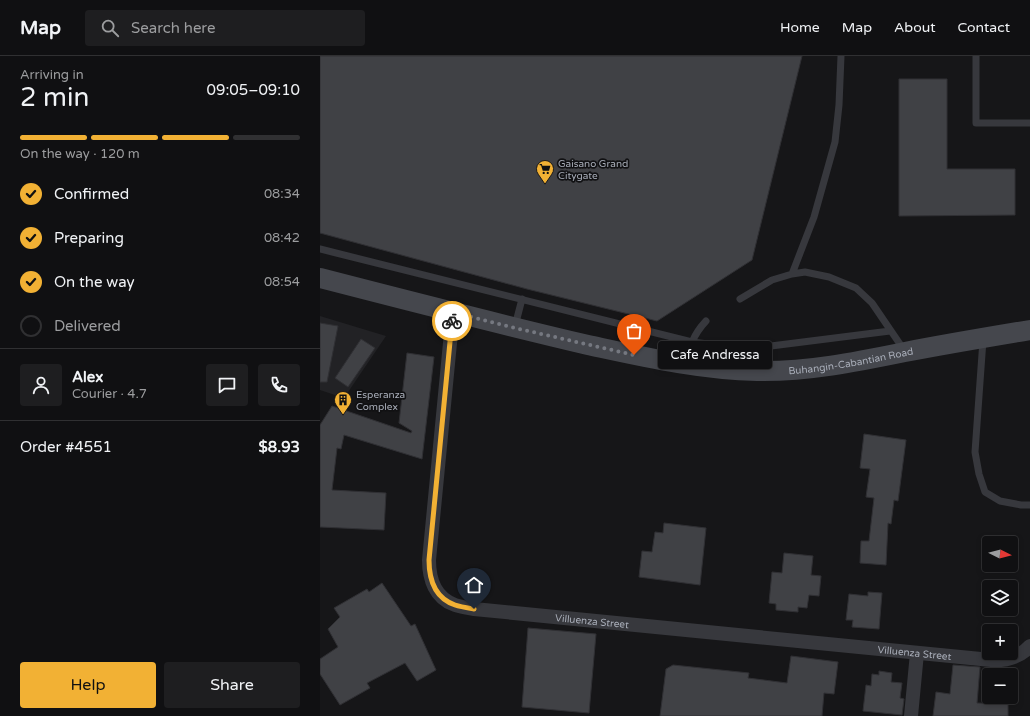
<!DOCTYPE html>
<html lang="en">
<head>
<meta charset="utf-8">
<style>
  body { margin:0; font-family:"Varela Round",sans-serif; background:#1e1e20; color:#f1f3f6; height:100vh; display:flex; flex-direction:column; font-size:15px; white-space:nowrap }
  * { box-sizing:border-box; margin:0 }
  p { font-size:13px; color:#9c9d9f }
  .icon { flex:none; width:22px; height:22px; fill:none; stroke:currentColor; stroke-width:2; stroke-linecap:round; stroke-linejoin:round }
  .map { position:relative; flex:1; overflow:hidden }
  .side { display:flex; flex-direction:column; background:#101012; width:320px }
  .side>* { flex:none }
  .needle { width:26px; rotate:96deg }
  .fabs { position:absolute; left:662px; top:480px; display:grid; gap:8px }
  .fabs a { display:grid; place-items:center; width:36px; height:36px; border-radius:4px; background:#101012; box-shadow:0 2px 6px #0003,0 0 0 1px #303032; font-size:20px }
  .pin { position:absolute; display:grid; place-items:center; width:34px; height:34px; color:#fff; margin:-41px -17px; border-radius:50% 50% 50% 0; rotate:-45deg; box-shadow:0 0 4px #0007 }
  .pin .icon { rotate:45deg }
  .courier { position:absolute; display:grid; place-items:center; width:40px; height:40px; margin:-20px; border:3px solid #f2b134; border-radius:50%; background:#fff; color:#222; box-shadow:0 1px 5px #0007 }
  .bubble { position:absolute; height:28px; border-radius:4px; background:#101012; box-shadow:0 2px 6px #0003,0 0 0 1px #303032; font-size:13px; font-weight:600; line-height:28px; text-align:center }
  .headline em { font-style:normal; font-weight:600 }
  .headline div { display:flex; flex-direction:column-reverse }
  .headline { display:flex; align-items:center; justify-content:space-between; height:68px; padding:0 20px }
  h1 { font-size:26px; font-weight:600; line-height:30px }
  .bar { display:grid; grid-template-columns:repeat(4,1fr); gap:6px 4px; align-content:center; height:48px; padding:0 20px }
  .bar i { height:5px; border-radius:3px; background:#303032 }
  .bar .on { background:#f2b134 }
  .bar p { grid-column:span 4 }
  .line { display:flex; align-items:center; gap:10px; padding:0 20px; border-top:1px solid #303032 }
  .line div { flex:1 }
  .round { display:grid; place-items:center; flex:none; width:42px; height:42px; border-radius:4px; background:#1e1e20 }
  ol { padding:0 20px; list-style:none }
  li { display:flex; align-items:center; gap:12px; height:44px }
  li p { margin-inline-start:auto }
  li .icon { padding:4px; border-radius:50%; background:#f2b134; color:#111; stroke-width:4 }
  li:last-child { color:#9c9d9f }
  li i { width:22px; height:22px; border:2px solid #303032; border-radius:50% }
  .button { display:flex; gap:8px; margin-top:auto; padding:8px 20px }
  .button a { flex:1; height:46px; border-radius:4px; background:#f2b134; color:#111; font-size:16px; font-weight:600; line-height:46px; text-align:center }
  .button a+a { background:#1e1e20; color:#f1f3f6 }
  header { display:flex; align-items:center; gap:24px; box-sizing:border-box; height:56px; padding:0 20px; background:#101012; border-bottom:1px solid #303032 }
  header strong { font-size:19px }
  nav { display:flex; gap:22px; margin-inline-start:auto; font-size:14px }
  .search { width:280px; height:36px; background:#1e1e20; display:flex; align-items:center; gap:10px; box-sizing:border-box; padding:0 14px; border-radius:4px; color:#9c9d9f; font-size:15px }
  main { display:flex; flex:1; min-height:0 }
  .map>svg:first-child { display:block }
</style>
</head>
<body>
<header>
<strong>Map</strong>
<div class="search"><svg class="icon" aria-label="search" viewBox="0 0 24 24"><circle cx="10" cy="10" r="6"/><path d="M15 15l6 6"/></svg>Search here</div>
<nav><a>Home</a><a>Map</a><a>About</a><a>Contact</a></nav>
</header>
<main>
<section class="side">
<div class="headline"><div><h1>2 min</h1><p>Arriving in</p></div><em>09:05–09:10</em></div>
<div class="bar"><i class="on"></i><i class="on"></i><i class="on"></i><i></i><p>On the way · 120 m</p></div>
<ol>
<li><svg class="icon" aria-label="check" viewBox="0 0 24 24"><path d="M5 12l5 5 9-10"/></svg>Confirmed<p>08:34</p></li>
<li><svg class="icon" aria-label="check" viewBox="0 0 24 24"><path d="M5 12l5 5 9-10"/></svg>Preparing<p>08:42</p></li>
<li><svg class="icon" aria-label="check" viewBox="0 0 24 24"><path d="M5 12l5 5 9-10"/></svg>On the way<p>08:54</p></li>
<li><i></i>Delivered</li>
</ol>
<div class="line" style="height:72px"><a class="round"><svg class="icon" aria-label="person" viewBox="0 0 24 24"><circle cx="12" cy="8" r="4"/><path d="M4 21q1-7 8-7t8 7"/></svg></a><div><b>Alex</b><p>Courier · 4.7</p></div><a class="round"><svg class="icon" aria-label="chat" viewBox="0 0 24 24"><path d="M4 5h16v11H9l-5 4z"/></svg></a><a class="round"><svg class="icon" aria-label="phone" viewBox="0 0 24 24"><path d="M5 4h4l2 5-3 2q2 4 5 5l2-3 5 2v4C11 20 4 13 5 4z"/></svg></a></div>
<div class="line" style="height:52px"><div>Order #4551</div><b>$8.93</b></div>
<div class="button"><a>Help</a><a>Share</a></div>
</section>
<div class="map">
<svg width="710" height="660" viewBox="0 0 710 660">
  <rect width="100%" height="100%" fill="#161618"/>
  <path fill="#222225" d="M 0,260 L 66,280 L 24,342 L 0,334 Z"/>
  <path fill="#404145" stroke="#303034" d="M 0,0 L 482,0 L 432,204 L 337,265 L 207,233 L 0,177 Z
    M 579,23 L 627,23 L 627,113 L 695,113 L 695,159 L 579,160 Z
    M 0,267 L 18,270 L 7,326 L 0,326 Z
    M 41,283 L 55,292 L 28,331 L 15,322 Z
    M 87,297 L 114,301 L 102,403 L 24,379 L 21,393 L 17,392 L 12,434 L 66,437 L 64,474 L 0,471 L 0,369 L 12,350 L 91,377 L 92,375 L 79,367 Z
    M 544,378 L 586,384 L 578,445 L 574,444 L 571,468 L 568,467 L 566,509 L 540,507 L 541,485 L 549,485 L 554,442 L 546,441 L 550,413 L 540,412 Z
    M 344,467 L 386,472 L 380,529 L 319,521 L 322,495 L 332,496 L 335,476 L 343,477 Z
    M 464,497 L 493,500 L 491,519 L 501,520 L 499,540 L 489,539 L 487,552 L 478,551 L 478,556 L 456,554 L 456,548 L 449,547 L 452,516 L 462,517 Z
    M 62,527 L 91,570 L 95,568 L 116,614 L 97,625 L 85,607 L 47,627 L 50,632 L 20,649 L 0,618 L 0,603 L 18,591 L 8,573 L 20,561 L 14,552 L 47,533 L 49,536 Z
    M 548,536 L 562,537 L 559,573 L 532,571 L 533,564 L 526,564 L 529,538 L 548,540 Z
    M 208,572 L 276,578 L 269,657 L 202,651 Z
    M 471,600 L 518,606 L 514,638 L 504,637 L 502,660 L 340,660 L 346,613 L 353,609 L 429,617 L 428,622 L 467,627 Z
    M 633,609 L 660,611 L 657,647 L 688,648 L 688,660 L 613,660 L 616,636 L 630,638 Z
    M 559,615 L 572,617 L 571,626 L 582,627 L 580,642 L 584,643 L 582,659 L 543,655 L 546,629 L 551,630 L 552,618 L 559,619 Z"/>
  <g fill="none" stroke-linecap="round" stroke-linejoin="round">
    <path stroke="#37383d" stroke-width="7" d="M 656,0 L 656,67 L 710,67
      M 0,193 L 372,286 L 420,292 L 451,290 L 570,275
      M 472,218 L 494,161 L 515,86 L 519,49 L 521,0
      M 420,243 L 452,224 L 472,218 L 485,216 L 509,221 L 536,232 L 552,247 L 584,294
      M 195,270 L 202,243
      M 663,284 L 655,396 L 659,418 L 665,436 L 680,445 L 701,449 L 710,449
      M 366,307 C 370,290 373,279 386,265"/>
    <g stroke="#37383d" stroke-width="14">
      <path id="s1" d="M 133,256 L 109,504 C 109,523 115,542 135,549 C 141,551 148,552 154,553 L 671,604 C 686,605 699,602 710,590"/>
      <path d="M 591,660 L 597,597"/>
    </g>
    <path stroke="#45474d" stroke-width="20" id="s2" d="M 0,222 C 89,245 178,268 268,289 C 324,301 380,314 437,315 C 487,316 536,306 585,296 C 626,288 668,281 710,274"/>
  </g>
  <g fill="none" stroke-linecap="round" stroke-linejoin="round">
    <path stroke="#757880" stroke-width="4" stroke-dasharray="0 7.2" d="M 132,265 L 132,256 L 195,272 L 314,299"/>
    <path stroke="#f2b134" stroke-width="5" d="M 132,265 L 109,504 C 109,523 115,542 135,549 C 141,551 148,552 154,553"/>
  </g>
  <defs>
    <symbol id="supermarket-pin" viewBox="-11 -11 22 30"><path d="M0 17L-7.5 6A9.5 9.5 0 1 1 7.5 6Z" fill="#f2b134" stroke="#111113"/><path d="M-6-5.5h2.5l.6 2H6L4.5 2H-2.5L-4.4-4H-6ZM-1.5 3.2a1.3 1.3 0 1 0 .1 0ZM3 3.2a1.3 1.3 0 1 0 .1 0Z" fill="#111"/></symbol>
    <symbol id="building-pin" viewBox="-11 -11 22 30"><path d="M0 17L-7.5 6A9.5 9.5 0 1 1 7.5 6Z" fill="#f2b134" stroke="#111113"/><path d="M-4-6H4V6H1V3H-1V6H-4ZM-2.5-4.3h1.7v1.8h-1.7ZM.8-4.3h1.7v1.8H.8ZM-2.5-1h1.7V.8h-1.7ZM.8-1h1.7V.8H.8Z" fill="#111"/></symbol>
  </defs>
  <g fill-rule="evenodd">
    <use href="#supermarket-pin" x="215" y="103" width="20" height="27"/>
    <use href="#building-pin" x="13" y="334" width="20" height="27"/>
  </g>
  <g text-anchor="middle" stroke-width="3.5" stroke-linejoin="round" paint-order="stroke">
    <g font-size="10" fill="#a8adb8" stroke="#111113" text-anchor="start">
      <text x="238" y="111">Gaisano Grand<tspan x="238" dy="12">Citygate</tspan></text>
      <text x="36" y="342">Esperanza<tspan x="36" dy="12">Complex</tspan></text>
    </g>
    <g font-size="10" fill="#a8adb8" stroke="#111113">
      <text dy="4" stroke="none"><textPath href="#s2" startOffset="542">Buhangin-Cabantian Road</textPath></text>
      <text dy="4" stroke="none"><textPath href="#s1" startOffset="443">Villuenza Street</textPath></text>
      <text dy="4" stroke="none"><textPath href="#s1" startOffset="767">Villuenza Street</textPath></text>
    </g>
  </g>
</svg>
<div class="fabs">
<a><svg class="needle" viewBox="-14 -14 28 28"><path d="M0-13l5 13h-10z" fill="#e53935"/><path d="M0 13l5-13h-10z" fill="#9c9d9f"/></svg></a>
<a><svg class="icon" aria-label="layers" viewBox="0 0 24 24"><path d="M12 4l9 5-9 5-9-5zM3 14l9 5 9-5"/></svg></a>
<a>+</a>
<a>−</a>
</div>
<div class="pin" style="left:314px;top:299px;background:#ea580c"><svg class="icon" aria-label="bag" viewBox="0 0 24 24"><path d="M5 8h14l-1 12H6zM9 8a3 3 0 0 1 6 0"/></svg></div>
<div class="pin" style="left:154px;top:553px;background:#1f2937"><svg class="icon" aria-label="home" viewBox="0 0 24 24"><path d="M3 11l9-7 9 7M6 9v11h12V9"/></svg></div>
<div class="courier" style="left:132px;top:265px"><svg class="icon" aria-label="bike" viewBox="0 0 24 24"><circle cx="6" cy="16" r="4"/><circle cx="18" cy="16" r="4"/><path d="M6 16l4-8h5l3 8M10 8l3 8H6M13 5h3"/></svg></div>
<div class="bubble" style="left:338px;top:285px;width:114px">Cafe Andressa</div>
</div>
</main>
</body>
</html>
